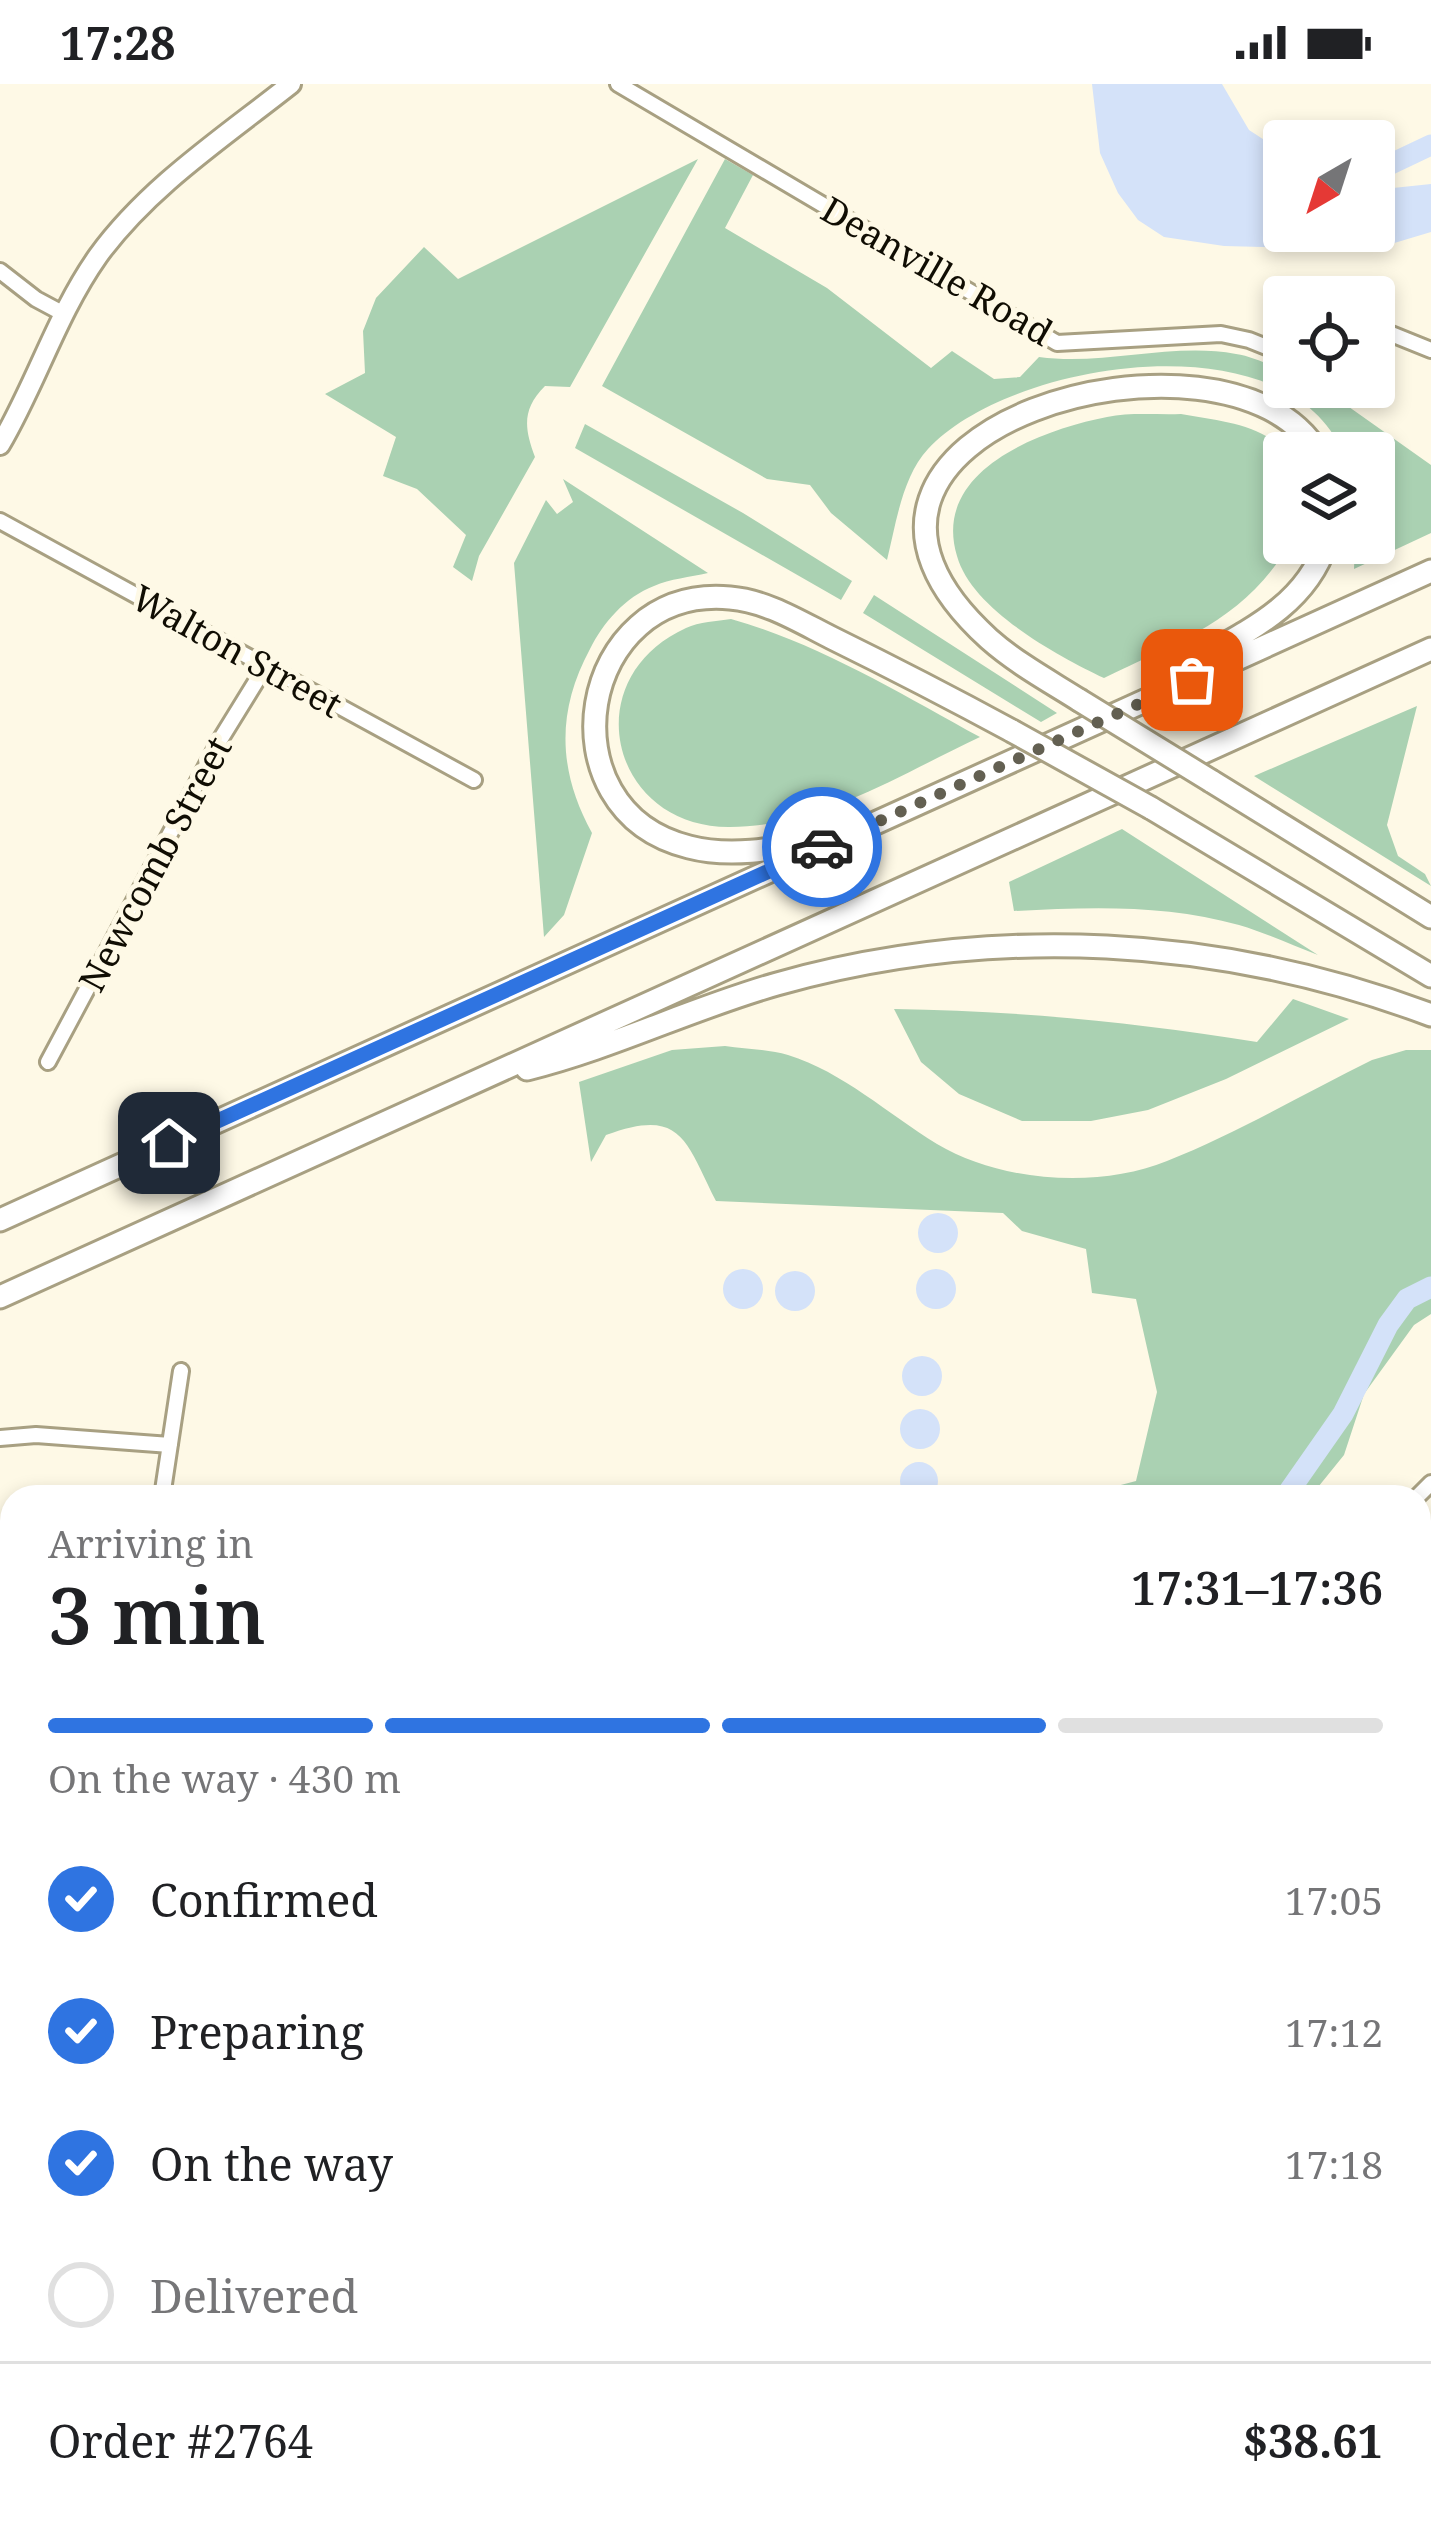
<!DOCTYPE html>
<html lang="en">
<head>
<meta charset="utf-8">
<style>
  body { margin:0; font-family:"Noto Serif",serif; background:#f2f2f2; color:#202124; height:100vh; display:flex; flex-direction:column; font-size:45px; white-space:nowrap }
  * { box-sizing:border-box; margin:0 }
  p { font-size:39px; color:#757577 }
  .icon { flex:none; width:66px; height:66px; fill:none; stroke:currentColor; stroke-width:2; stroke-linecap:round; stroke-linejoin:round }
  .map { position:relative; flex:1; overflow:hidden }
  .side { position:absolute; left:0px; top:1401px; width:1431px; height:1059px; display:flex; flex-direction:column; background:#fff; border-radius:36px 36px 0 0; box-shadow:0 6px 18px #0003 }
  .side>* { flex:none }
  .needle { width:78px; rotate:219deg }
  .buttons { position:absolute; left:1263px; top:36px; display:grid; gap:24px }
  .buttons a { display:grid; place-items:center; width:132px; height:132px; border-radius:12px; background:#fff; box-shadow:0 6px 18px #0003; font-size:60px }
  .pin { position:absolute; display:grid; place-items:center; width:102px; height:102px; color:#fff; margin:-51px; border-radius:24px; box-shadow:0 6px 18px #0006 }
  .courier { position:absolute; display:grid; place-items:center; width:120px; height:120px; margin:-60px; border:9px solid #2f74e1; border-radius:50%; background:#fff; color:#222; box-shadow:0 3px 15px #0007 }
  .headline em { font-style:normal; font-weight:600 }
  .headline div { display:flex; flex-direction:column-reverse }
  .headline { display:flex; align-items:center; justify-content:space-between; height:204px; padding:0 48px }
  h1 { font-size:78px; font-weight:600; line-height:90px }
  .bar { display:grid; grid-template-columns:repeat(4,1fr); gap:18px 12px; align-content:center; height:144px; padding:0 48px }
  .bar i { height:15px; border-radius:9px; background:#e0e0e0 }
  .bar .on { background:#2f74e1 }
  .bar p { grid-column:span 4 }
  .line { display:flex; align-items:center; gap:30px; padding:0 48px; border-top:3px solid #e0e0e0 }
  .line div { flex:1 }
  ol { padding:0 48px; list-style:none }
  li { display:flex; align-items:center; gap:36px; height:132px }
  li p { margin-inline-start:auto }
  li .icon { padding:12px; border-radius:50%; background:#2f74e1; color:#fff; stroke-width:4 }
  li:last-child { color:#757577 }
  li i { width:66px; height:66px; border:6px solid #e0e0e0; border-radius:50% }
  .status { display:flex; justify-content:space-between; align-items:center; height:84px; padding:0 60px; background:#fff; direction:ltr }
  .status svg { height:33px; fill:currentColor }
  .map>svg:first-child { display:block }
</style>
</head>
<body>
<div class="status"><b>17:28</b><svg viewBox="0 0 49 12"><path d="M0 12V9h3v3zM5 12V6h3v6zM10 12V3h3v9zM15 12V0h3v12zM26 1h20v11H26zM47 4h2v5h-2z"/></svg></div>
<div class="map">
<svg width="1431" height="2458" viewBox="0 0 1431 2458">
  <rect width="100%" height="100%" fill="#fef9e6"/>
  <path fill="#aad1b2" d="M 698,75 L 570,303 L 545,302 C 522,325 524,344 535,373 L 479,472 L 472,497 L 453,483 L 466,451 L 417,405 L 383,392 L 396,353 L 325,310 L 365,289 L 363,247 L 376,214 L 424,163 L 458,195 Z
    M 725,75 L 753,91 L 725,144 L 827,204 L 931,284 L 952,267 L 994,295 L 1020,293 L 1039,273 C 1104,282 1172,258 1236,270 C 1251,272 1266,280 1281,284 L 1284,303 L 1325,306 L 1431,381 L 1431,449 L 1354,485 L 1355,459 L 1374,459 L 1374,369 L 1343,369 C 1286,233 1009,277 928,365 C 902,393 896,440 887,476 L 831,429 L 810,401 L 767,395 L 602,302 Z
    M 1181,330 C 1219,337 1260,339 1288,369 L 1284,369 L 1284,459 L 1290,459 C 1245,536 1181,556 1104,594 C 1058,572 972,526 957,472 C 931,386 1041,346 1107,333 C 1130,328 1157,331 1181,330 Z
    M 585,340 L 743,429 L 852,497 L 841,516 L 575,364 Z
    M 563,395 L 708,489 C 690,493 670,495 654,502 C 625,513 603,539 590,565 C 556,628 558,687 592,749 L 564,831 L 544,853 L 514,479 L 546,416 L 557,430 L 573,418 Z
    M 874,511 L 1057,629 L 1041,638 L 863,529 Z
    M 731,535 C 818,559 901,610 980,653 C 901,690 819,743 730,743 C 611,744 574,595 686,544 C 699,538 717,537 731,535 Z
    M 1417,622 L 1387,741 L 1398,772 L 1425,790 L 1431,802 L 1254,692 Z
    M 1122,745 L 1318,871 C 1292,861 1266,849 1239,841 C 1166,820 1088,823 1014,827 L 1009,798 Z
    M 1293,915 L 1349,935 L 1226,995 L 1148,1026 L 1091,1037 L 1022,1037 L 959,1010 L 921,978 L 894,925 C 1020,927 1132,938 1257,958 Z
    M 725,962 C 745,965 768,965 788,971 C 843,988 888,1030 937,1060 C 1001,1098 1098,1105 1167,1077 C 1237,1049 1305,1009 1372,976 L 1406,966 L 1431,966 L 1431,1230 L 1414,1241 L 1364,1310 L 1344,1371 L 1310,1413 L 1075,1413 L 1136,1397 L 1157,1308 L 1136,1215 L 1092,1209 L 1086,1165 L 1022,1147 L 1003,1129 L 716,1117 C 685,1056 682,1023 606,1051 L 591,1078 L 579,998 L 672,966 Z
    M 1431,1705 L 1431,1833 L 1419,1823 L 1419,1719 Z
    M 941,2448 L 1034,2448 L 1043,2458 L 930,2458 Z
    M 1208,2448 L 1359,2448 L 1362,2458 L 1189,2458 Z"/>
  <path fill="#d4e2f9" d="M 1092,0 L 1222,0 L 1249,46 L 1284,69 L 1284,147 L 1374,147 L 1374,106 L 1431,100 L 1431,148 L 1371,166 L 1224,162 L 1164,153 L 1138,136 L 1118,109 L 1100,69 Z
    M918 1149a20 20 0 1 1 40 0a20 20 0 1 1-40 0Z
    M723 1205a20 20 0 1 1 40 0a20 20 0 1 1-40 0Z
    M916 1205a20 20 0 1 1 40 0a20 20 0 1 1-40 0Z
    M775 1207a20 20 0 1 1 40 0a20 20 0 1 1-40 0Z
    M902 1292a20 20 0 1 1 40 0a20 20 0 1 1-40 0Z
    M900 1345a20 20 0 1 1 40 0a20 20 0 1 1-40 0Z
    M900 1397a19 19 0 1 1 38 0a19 19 0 1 1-38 0Z"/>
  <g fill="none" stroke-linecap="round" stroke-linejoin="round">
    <path stroke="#d4e2f9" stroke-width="21" d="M 1374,88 L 1431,61
      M 1285,1413 L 1343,1330 L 1388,1241 L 1407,1215 L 1431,1203
      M 221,2458 L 224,2448"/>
    <defs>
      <path id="minor" d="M 618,0 L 1057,259 L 1221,250 L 1249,256 L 1284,270
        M 0,187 L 36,215 L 64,230
        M 1374,243 L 1431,266
        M 0,437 L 474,696
        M 48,978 L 220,656 L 265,583
        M 0,1354 L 36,1351 L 170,1361
        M 162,1413 L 181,1287
        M 1417,1413 L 1431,1399
        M 0,1536 L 12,1515
        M 0,1677 L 12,1671
        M 1419,1948 L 1431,1944
        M 0,1950 L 12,1950
        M 1419,2111 L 1431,2109
        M 0,2119 L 12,2120
        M 0,2344 L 12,2351
        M 626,2448 L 653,2458
        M 0,2450 L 12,2441
        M 675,2458 L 679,2448
        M 822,2458 L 837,2448"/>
      <path id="major" d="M 0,361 C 36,300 57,230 98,172 C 148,103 224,53 291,0"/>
      <path id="highway" d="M 1161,597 C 1221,557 1302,534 1326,459
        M 1079,616 C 1049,597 1016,579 989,555 C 756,344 1231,217 1318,369
        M 1211,697 L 1431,833
        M 1151,724 L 1431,892
        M 817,757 C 775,765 731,774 689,763 C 540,726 578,500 730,514 C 767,517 800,538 832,554 C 893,584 953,615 1012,647
        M 527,985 C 612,964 692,924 777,900 C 993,839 1222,852 1431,931
        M 0,1136 L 1431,487
        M 0,1213 L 1431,565"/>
    </defs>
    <use href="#minor" stroke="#a8a082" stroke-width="20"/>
    <use href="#major" stroke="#a8a082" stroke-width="24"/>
    <use href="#highway" stroke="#a8a082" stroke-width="27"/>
    <use href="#minor" stroke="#fff" stroke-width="14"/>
    <use href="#major" stroke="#fff" stroke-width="18"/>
    <use href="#highway" stroke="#fff" stroke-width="21"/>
    <defs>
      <path id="highway-bridge" d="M 1079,616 L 1211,697
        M 1012,647 L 1151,724"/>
    </defs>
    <use href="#highway-bridge" stroke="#a8a082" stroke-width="27" stroke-linecap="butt"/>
    <use href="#highway-bridge" stroke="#fff" stroke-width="21"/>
  </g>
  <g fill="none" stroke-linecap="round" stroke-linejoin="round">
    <path stroke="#636052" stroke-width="12" stroke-dasharray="0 21.6" d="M 822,763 L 1192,596"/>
    <path stroke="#2f74e1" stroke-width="15" d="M 169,1059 L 822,763"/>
  </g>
  <g text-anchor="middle" stroke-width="10" stroke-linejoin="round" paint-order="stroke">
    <g font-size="36" fill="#100d03" stroke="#fef9e6">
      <text transform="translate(937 187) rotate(30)" y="13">Deanville Road</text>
      <text transform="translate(237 567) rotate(29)" y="13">Walton Street</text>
      <text transform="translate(155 780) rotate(-62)" y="13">Newcomb Street</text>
    </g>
  </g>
</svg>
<div class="buttons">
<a><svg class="needle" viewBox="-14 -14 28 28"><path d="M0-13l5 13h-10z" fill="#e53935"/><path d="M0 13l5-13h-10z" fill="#757577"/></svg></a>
<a><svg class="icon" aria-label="locate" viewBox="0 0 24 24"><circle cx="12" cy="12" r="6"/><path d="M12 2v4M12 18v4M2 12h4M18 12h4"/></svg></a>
<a><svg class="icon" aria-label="layers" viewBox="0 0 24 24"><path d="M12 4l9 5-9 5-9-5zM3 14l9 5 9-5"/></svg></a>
</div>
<div class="pin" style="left:1192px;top:596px;background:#ea580c"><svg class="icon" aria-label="bag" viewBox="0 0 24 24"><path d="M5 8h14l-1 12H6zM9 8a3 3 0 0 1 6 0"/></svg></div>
<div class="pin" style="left:169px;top:1059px;background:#1f2937"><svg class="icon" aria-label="home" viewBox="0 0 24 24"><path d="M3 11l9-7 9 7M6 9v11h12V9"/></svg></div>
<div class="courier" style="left:822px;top:763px"><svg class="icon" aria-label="car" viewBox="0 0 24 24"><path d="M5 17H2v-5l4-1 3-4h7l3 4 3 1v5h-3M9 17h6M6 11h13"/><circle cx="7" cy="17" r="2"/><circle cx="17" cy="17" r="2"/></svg></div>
<section class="side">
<div class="headline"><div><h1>3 min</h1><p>Arriving in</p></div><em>17:31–17:36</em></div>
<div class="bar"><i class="on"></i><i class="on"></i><i class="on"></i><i></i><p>On the way · 430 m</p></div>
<ol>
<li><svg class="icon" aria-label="check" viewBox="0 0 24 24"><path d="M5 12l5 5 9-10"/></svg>Confirmed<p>17:05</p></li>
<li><svg class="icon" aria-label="check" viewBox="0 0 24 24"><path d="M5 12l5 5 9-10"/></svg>Preparing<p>17:12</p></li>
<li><svg class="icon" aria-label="check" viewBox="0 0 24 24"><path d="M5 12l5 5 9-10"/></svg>On the way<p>17:18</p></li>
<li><i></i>Delivered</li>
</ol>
<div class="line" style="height:156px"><div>Order #2764</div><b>$38.61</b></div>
</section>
</div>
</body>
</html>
